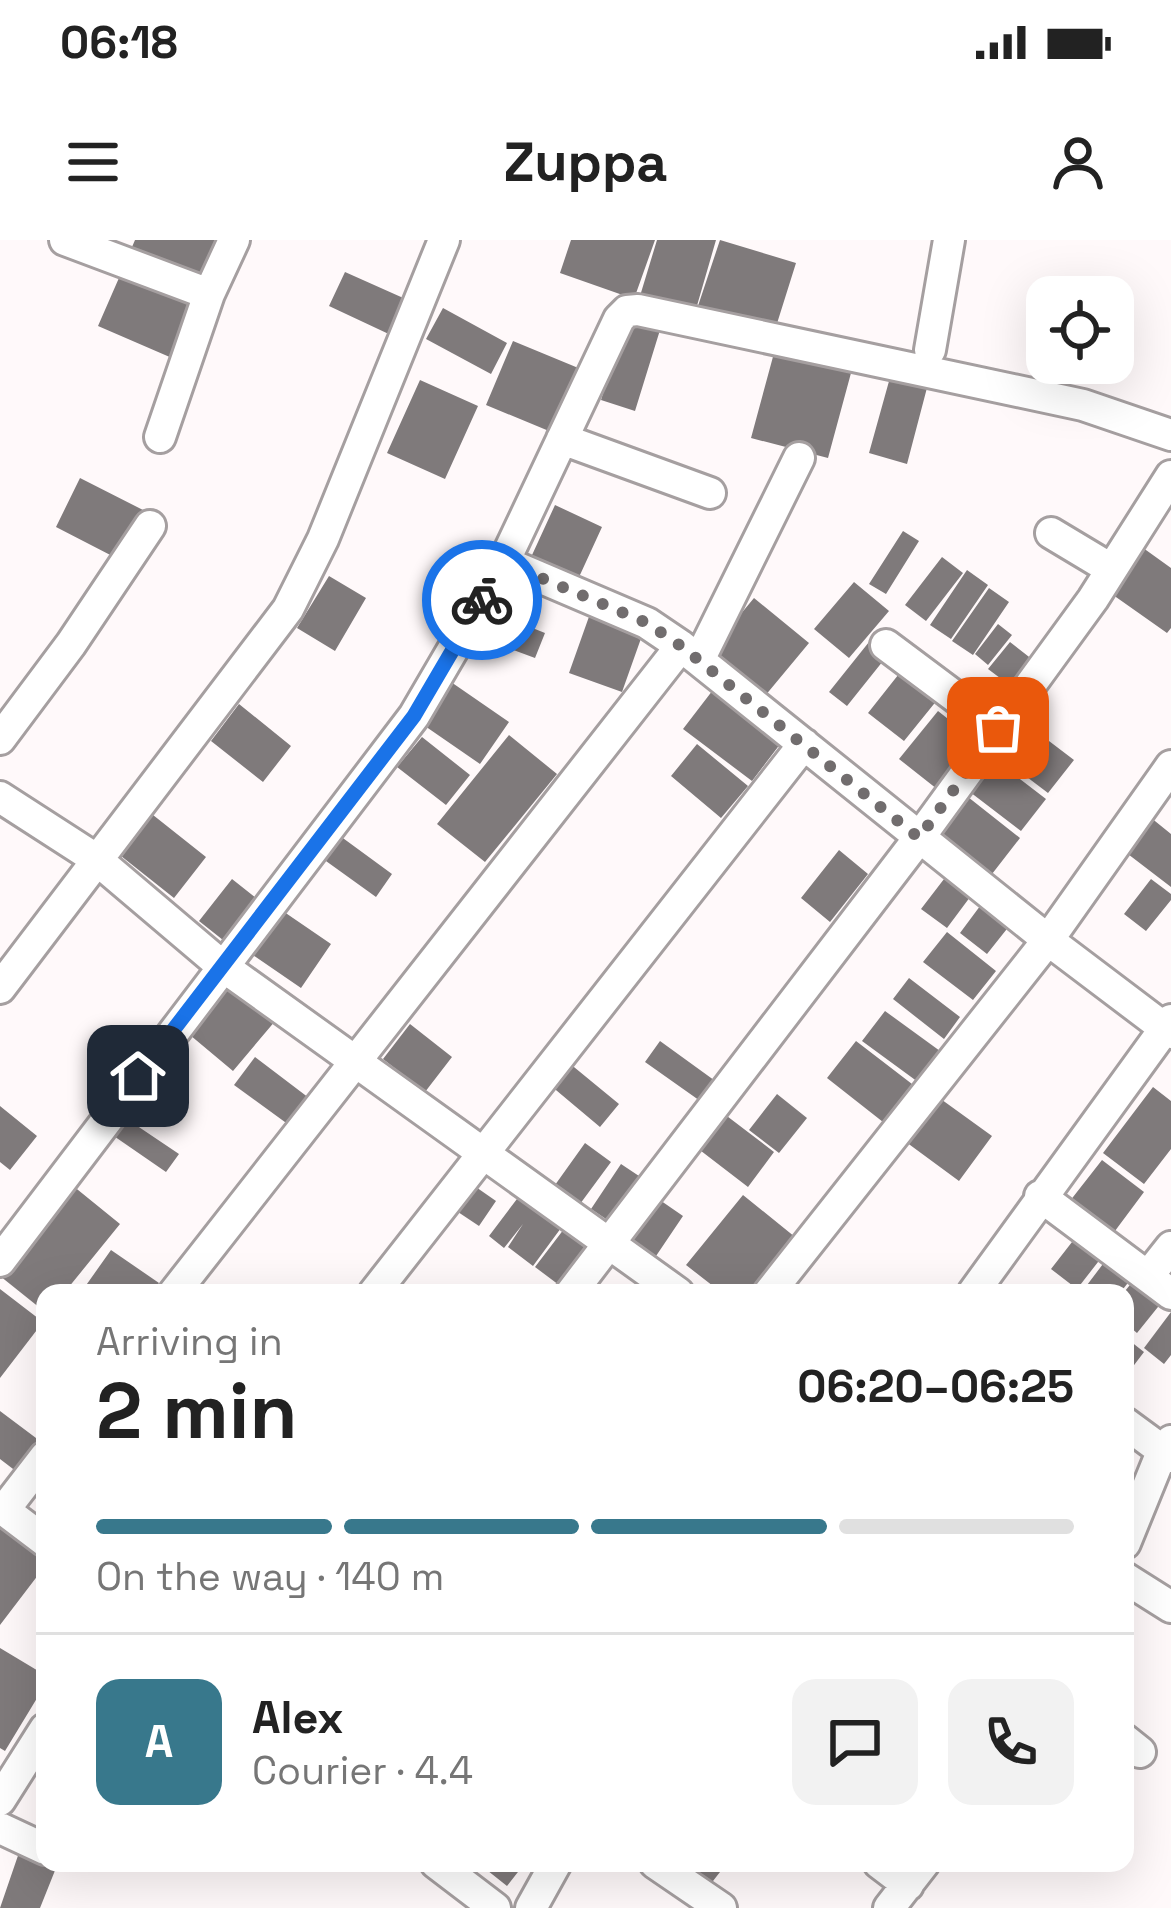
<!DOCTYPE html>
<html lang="en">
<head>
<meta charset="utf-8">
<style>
  body { margin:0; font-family:"Space Grotesk",sans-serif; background:#f2f2f2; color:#222; height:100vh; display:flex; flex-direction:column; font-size:45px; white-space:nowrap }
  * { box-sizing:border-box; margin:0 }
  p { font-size:39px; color:#767676 }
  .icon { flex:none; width:66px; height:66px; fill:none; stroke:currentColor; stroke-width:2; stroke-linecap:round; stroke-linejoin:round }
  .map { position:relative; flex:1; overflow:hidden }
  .sheet { position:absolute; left:36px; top:1044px; width:1098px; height:588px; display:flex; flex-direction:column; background:#fff; border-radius:24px; box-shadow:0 12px 48px #0002 }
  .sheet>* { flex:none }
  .controls { position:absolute; left:1026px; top:36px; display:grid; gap:24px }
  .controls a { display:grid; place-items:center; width:108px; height:108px; border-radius:24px; background:#fff; box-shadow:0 12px 48px #0002; font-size:60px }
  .pin { position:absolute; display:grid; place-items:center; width:102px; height:102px; color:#fff; margin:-51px; border-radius:24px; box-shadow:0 6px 18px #0006 }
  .courier { position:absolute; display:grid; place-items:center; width:120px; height:120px; margin:-60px; border:9px solid #1a73e8; border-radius:50%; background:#fff; color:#222; box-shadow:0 3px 15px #0007 }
  .overview em { font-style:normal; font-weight:700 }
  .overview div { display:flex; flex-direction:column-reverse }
  .overview { display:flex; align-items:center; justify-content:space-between; height:204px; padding:0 60px }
  h1 { font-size:78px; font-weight:700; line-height:90px }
  .bar { display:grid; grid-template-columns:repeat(4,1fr); gap:18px 12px; align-content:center; height:144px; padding:0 60px }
  .bar i { height:15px; border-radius:9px; background:#e0e0e0 }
  .bar .current { background:#38788c }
  .bar p { grid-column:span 4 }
  .line { display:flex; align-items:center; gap:30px; padding:0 60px; border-top:3px solid #e0e0e0 }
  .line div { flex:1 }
  .round { display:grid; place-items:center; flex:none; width:126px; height:126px; border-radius:24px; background:#f2f2f2 }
  .status { display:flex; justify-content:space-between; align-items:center; height:84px; padding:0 60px; background:#fff; direction:ltr }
  .status svg { height:33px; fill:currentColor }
  header { display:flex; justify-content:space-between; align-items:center; height:156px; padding:0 60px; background:#fff; font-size:54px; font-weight:700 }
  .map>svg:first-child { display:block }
</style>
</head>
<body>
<div class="status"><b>06:18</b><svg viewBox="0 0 49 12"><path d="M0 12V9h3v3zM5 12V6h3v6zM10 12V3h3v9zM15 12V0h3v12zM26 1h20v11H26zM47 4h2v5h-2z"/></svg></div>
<header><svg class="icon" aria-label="menu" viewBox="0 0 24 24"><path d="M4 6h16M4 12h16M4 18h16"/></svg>Zuppa<svg class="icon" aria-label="person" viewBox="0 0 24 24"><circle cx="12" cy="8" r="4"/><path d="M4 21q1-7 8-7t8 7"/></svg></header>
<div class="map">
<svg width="1171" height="1668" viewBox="0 0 1171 1668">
  <rect width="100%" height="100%" fill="#fff9fa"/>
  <path fill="#7f7a7b" d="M 135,0 L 225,0 L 205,46 L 129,14 Z
    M 571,0 L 655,0 L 634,59 L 560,33 Z
    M 657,0 L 716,0 L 694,76 L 640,56 Z
    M 720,0 L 796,23 L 774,93 L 697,69 Z
    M 122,31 L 195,63 L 172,118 L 98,86 Z
    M 345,32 L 410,61 L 393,96 L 329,66 Z
    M 443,68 L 507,103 L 491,134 L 426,99 Z
    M 625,80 L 660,90 L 635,171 L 601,160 Z
    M 513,101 L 588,132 L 561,196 L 486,165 Z
    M 774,113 L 851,133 L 828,218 L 751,198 Z
    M 891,134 L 928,144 L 907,224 L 869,213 Z
    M 420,140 L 478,166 L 445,239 L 387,213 Z
    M 80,238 L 145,271 L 120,320 L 56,287 Z
    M 555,265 L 602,287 L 574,348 L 527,326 Z
    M 903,291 L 919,301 L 886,354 L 869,344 Z
    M 1139,305 L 1171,328 L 1171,388 L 1167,393 L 1106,350 Z
    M 942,317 L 963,333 L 926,381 L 905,365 Z
    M 967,330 L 988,345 L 951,399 L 930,385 Z
    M 329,336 L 366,358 L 335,411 L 297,388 Z
    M 854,342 L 889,371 L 849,418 L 814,389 Z
    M 989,348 L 1009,362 L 973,415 L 952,401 Z
    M 754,358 L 809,403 L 760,462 L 705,417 Z
    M 591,371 L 644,390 L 622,452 L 569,433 Z
    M 497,374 L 545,393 L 535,418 L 487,400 Z
    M 998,384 L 1012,395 L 988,425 L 975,414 Z
    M 869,402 L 887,416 L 847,466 L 829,452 Z
    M 1010,402 L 1033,420 L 1012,447 L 988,429 Z
    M 906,425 L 942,454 L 904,501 L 868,473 Z
    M 451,442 L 509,482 L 480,524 L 422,484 Z
    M 716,446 L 784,499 L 752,541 L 683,489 Z
    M 239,464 L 291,506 L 263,542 L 211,501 Z
    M 938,471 L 976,501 L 937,549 L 899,519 Z
    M 1024,482 L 1074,520 L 1048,553 L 998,515 Z
    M 509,495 L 557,534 L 485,622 L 437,584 Z
    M 422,497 L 470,535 L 446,565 L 397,527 Z
    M 697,504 L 748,546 L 721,578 L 671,536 Z
    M 995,520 L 1046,559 L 1021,591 L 970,552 Z
    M 968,557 L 1020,598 L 992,634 L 940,593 Z
    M 148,571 L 206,617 L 174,658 L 116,612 Z
    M 1150,577 L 1171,594 L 1171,647 L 1124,611 Z
    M 336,593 L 392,634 L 376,657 L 319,616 Z
    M 839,610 L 868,634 L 830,682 L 801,658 Z
    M 954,626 L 979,645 L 947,688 L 921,669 Z
    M 232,639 L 261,662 L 228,704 L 199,681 Z
    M 1151,639 L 1171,654 L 1171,660 L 1146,691 L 1124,674 Z
    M 986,658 L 1014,680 L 987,714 L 960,693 Z
    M 274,665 L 331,704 L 301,748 L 244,709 Z
    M 947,692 L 996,731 L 973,760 L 923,722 Z
    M 909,738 L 960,777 L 944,799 L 893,759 Z
    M 228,739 L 276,780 L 233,831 L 184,790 Z
    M 885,771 L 940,811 L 918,842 L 862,801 Z
    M 410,784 L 452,817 L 425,852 L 383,819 Z
    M 660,801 L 718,843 L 703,863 L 645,822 Z
    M 856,801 L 912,844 L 883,882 L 827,838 Z
    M 255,817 L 309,858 L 289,885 L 234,845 Z
    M 563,818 L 619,864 L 600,887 L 544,840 Z
    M 1153,847 L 1171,861 L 1171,909 L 1144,944 L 1103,913 Z
    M 777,854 L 807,878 L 779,913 L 749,890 Z
    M 938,857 L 992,896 L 959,941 L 906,902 Z
    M 0,866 L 37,896 L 10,930 L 0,922 Z
    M 719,870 L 774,912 L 748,947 L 692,904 Z
    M 121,875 L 179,914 L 166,932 L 108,892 Z
    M 585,903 L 611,922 L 580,964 L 555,945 Z
    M 1102,920 L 1144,952 L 1109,999 L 1066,966 Z
    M 621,924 L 639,936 L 609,981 L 591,969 Z
    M 67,941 L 120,984 L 64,1053 L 45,1053 L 45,1072 L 0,1036 L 0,1024 Z
    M 473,945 L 496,961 L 479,986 L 455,970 Z
    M 520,955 L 561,988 L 533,1026 L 508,1007 L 523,984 L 504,1008 L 489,996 Z
    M 743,955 L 795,997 L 750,1053 L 722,1053 L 686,1025 Z
    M 654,956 L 683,976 L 654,1019 L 624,1000 Z
    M 564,989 L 592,1010 L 563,1048 L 535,1027 Z
    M 1079,993 L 1105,1013 L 1077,1049 L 1051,1029 Z
    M 111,1010 L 159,1043 L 152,1053 L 82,1051 Z
    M 1109,1016 L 1134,1035 L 1120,1053 L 1081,1053 Z
    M 1138,1035 L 1166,1057 L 1137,1093 L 1125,1083 L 1125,1051 Z
    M 0,1049 L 43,1082 L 0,1138 Z
    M 1171,1072 L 1171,1115 L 1164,1124 L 1144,1108 Z
    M 1125,1097 L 1144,1112 L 1125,1137 Z
    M 0,1171 L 40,1201 L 17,1232 L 0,1219 Z
    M 0,1279 L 45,1313 L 45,1326 L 0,1385 Z
    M 0,1408 L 45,1435 L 45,1445 L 5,1511 L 0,1508 Z
    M 23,1601 L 45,1623 L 58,1623 L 40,1668 L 0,1668 Z
    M 478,1623 L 525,1623 L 507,1646 Z
    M 683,1623 L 727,1623 L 706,1650 L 678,1628 Z"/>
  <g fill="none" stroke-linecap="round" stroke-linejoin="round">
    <defs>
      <path id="minor" d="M 65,0 L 209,54
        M 930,110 L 949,0
        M 160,197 L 209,54 L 234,0
        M 562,199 L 710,253
        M 1051,293 L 1111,329
        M 504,322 L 647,383 L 681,406 L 1048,700 L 1171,793
        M 886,405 L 997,488
        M 699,420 L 799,218
        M 0,499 L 71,404 L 150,286
        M 0,557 L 96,619 L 221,725 L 678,1053
        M 0,748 L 288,369 L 323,299 L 444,0
        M 1040,956 L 1171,1054
        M 0,1021 L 414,476 L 504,322 L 619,79 L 627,71 L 638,70 L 1083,165 L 1171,195
        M 1148,1036 L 1171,1007
        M 174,1053 L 681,406
        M 374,1053 L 804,504
        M 571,1053 L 919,598 L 1093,359 L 1171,236
        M 769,1053 L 1048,700 L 1171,526
        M 973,1053 L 1171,780
        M 1125,1183 L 1171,1217
        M 0,1267 L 45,1301
        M 4,1270 L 45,1217
        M 1125,1303 L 1162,1212 L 1171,1201
        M 1125,1338 L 1171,1367
        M 1125,1500 L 1140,1512
        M 0,1560 L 45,1489
        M 0,1588 L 45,1609
        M 436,1623 L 495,1668
        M 655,1623 L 721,1668
        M 879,1623 L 908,1645
        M 531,1668 L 556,1623
        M 889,1668 L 924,1623"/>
    </defs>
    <use href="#minor" stroke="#a59fa0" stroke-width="36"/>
    <use href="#minor" stroke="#fff" stroke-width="30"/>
  </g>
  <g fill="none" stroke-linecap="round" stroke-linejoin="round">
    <path stroke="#716d6e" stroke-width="12" stroke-dasharray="0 21.6" d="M 482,360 L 504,322 L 647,383 L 681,406 L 919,598 L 998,488"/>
    <path stroke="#1a73e8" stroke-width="15" d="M 138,836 L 414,476 L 482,360"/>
  </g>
</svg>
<div class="controls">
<a><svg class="icon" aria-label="locate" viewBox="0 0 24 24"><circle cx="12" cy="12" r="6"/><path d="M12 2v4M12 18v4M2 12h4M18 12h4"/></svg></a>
</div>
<div class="pin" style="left:998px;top:488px;background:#ea580c"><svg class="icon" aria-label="bag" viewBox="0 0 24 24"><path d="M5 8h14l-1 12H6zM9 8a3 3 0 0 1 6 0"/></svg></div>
<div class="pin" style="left:138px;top:836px;background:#1f2937"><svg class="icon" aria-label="home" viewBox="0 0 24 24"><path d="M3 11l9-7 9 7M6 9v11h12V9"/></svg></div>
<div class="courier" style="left:482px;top:360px"><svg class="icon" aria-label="bike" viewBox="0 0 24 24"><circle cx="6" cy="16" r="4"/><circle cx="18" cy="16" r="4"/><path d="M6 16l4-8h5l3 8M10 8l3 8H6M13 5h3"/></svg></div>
<section class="sheet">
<div class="overview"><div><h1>2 min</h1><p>Arriving in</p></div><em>06:20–06:25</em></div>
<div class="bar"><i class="current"></i><i class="current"></i><i class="current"></i><i></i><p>On the way · 140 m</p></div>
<div class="line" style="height:216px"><b class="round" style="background:#38788c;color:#fff">A</b><div><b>Alex</b><p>Courier · 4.4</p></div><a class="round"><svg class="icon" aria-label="chat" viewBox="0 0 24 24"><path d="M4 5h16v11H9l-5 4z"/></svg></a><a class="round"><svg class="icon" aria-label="phone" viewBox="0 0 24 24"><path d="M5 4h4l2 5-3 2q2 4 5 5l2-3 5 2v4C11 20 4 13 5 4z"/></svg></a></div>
</section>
</div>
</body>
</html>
